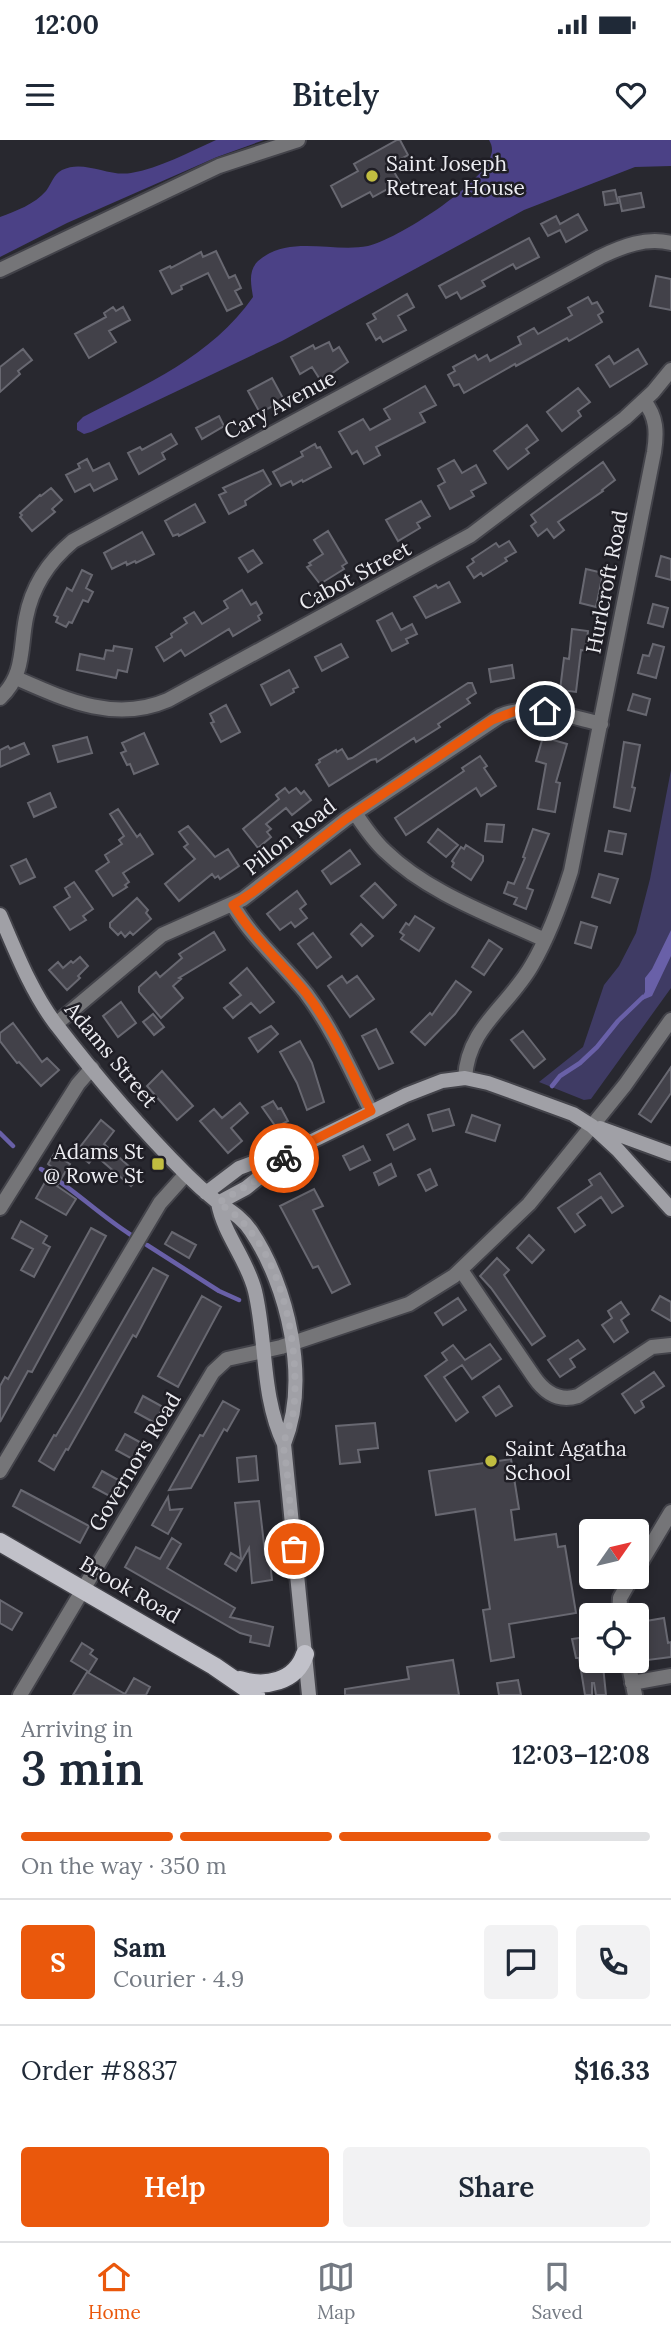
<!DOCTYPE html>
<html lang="en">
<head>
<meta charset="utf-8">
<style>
  body { margin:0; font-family:Lora,serif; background:#f2f2f3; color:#1f2937; height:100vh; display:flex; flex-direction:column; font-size:26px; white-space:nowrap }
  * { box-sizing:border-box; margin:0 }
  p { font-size:23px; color:#747a83 }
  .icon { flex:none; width:38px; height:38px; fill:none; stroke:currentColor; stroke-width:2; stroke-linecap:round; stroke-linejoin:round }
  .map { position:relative; height:1555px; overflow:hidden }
  .drawer { display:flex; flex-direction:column; background:#fff; flex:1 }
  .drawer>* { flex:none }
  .needle { width:46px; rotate:56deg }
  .tools { position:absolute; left:579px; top:1379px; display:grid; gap:14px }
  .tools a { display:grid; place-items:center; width:70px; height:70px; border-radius:7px; background:#fff; box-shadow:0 4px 10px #0003; font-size:35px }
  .pin { position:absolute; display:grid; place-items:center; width:60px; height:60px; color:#fff; margin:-30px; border:4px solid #fff; border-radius:50%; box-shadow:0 2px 7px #0007 }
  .courier { position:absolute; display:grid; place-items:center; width:70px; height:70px; margin:-35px; border:5px solid #ea580c; border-radius:50%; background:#fff; color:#222; box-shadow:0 2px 9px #0007 }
  .overview em { font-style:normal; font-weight:600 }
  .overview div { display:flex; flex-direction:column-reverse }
  .overview { display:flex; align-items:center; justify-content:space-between; height:119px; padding:0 21px }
  h1 { font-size:46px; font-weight:600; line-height:52px }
  .bar { display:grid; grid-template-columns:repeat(4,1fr); gap:10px 7px; align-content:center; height:84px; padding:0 21px }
  .bar i { height:9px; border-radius:5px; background:#e0e1e3 }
  .bar .active { background:#ea580c }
  .bar p { grid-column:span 4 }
  .line { display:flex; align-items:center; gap:18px; padding:0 21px; border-top:2px solid #e0e1e3 }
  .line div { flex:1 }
  .round { display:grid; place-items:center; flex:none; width:74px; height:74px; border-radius:7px; background:#f2f2f3 }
  .button { display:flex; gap:14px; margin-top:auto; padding:14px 21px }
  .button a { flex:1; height:80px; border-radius:7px; background:#ea580c; color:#fff; font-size:28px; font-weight:600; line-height:80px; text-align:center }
  .button a+a { background:#f2f2f3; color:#1f2937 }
  .status { display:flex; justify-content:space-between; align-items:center; height:49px; padding:0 35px; background:#fff; direction:ltr }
  .status svg { height:19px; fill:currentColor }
  header { display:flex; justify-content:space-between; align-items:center; height:91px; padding:0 21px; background:#fff; font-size:32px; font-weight:600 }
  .tabs { display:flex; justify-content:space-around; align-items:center; height:98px; border-top:2px solid #e0e1e3; background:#fff; font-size:19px; color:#747a83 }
  .tabs a { display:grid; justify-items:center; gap:4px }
  .tabs .active { color:#ea580c }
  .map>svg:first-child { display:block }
</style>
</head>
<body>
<div class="status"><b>12:00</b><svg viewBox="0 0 49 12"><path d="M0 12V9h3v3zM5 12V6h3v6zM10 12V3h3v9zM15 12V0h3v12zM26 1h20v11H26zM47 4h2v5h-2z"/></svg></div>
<header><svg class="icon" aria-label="menu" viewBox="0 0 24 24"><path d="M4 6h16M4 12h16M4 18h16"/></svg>Bitely<svg class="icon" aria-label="heart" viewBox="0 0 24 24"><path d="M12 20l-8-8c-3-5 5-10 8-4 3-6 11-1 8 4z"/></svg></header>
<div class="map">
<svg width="671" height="1555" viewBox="0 0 671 1555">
  <rect width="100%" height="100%" fill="#28282f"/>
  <path fill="#3f3b64" d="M 671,630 L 671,848 L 591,959 L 584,960 L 539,942 L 583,907 L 604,845 L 619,826 L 636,793 L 650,739 Z"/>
  <path fill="#4b4186" d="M 216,0 L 264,0 L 217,17 L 67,83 L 0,117 L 0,77 C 16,71 35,64 46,51 C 52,43 53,35 62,30 C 84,19 108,37 131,33 C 160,28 189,12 216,0 Z
    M 489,0 L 671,0 L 671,26 L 635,27 L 524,70 L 282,201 L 91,292 L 84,294 L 77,290 L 77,283 L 83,277 C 145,245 212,216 253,157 C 251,144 248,131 258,121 C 289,94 332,113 368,106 C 396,100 484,44 491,15 C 493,10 492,5 489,0 Z"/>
  <path fill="#6960a8" d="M 671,790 L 671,816 L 652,856 L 640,861 L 645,852 L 645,838 L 652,829 Z"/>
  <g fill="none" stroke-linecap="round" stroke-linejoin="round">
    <path stroke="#6960a8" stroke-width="4.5" d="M 552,946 L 560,936 L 580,923 L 597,907 L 618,881 L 643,857
      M 0,993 L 13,1006
      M 41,1029 C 74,1049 98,1074 131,1095
      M 147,1105 L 219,1151 L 239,1160"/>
  </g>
  <path fill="#424149" stroke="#686871" stroke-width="2" d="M 397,0 L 400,0 L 408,15 L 390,25 L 400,42 L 373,57 L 370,52 L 342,67 L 331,46 L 358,31 L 354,24 Z
    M 615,50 L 618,63 L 605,65 L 603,52 Z
    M 641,53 L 644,67 L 622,71 L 619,57 Z
    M 578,74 L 587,90 L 566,102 L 560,90 L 548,96 L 541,84 L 556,76 L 560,84 Z
    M 529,98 L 539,117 L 516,129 L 513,124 L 482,141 L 485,146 L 461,159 L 457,152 L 446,158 L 439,146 Z
    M 216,111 L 229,138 L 235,135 L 241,148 L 235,151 L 242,164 L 227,171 L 208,133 L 181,146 L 182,149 L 172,154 L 160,131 L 170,126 L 171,128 L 201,112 L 203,117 Z
    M 656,136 L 671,139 L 671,170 L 650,166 Z
    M 407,154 L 414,167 L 398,176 L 406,190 L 383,202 L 380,197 L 376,200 L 367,184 L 376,179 L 373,174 Z
    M 588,157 L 592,164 L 597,162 L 603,172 L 598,175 L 602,182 L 569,201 L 567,198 L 516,226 L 515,224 L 464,253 L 459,244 L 454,246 L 448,235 L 455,231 L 453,227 L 475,215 L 478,220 L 487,215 L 490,221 L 521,204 L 518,197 L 534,188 L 538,194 L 572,175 L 568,168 Z
    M 113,167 L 116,171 L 123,167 L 130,180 L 109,191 L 116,202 L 89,218 L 75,194 L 106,177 L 104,173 Z
    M 329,202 L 333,211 L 339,207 L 348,222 L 321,241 L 312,227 L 300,234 L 291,217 L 313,205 L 315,209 Z
    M 23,209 L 32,220 L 18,231 L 20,234 L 0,252 L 0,227 Z
    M 638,209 L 647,224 L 610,247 L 596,225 L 609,216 L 614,224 Z
    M 272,238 L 284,260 L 260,273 L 248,251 Z
    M 425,246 L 436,265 L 420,273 L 425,282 L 376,307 L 380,315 L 364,324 L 357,311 L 352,314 L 339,292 L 363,279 L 370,290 L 390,279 L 384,269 Z
    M 578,248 L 590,262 L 578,271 L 581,276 L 562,291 L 547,272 Z
    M 219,276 L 224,286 L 202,299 L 196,288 Z
    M 527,285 L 538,300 L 526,309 L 529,313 L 508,329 L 494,311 Z
    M 171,294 L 177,304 L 162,313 L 165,319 L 139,334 L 128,313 L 140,307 L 142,310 Z
    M 315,304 L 317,308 L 320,307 L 331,327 L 303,342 L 302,340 L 293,345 L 291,341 L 281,346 L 273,332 L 303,316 L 301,312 Z
    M 87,319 L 93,331 L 109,323 L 117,339 L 94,351 L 90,344 L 75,352 L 66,335 L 80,328 L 78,324 Z
    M 454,320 L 462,333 L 476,325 L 486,343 L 471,351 L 474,356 L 450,369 L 438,346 L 445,342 L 438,329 Z
    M 603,322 L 615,340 L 602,350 L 603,351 L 558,382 L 564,390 L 554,398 L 547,389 L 538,396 L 531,386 L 536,382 L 531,375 Z
    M 263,330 L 271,344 L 245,361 L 246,365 L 229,374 L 219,355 L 226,352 L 223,348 Z
    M 51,348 L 62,360 L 52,369 L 55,372 L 32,391 L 20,377 L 22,375 L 20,373 L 40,355 L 41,356 Z
    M 421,361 L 430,376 L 417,383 L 420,388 L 398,401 L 386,380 Z
    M 195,364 L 205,382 L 179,396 L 178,394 L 173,396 L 165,381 Z
    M 328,391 L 347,423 L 342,426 L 344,429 L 320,444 L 307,427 L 311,425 L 309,423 L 323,414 L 314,400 Z
    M 142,392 L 154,414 L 136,423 L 135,421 L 127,425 L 126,422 L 112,429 L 104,413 Z
    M 509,401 L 516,412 L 505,418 L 507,421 L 483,436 L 481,433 L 474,438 L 467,427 L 474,422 L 472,419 L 496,403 L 499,407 Z
    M 253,410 L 262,423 L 248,432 L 239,418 Z
    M 661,416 L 671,419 L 671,440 L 656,436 Z
    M 586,429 L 603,433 L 596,467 L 580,463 Z
    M 82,430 L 92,435 L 86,448 L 93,452 L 88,462 L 83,460 L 72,483 L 69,482 L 66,487 L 56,482 L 58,477 L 54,475 L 67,448 L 72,451 Z
    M 449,442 L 460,462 L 426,478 L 414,457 L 436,445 L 438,448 Z
    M 242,450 L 251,465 L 256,462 L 262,473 L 258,476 L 260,480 L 233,496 L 229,489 L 185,516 L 181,510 L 164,521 L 156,507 L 172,497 L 171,494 L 187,483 L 184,478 L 194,472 L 202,484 L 228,468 L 224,461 Z
    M 653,464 L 668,468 L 663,487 L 648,483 Z
    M 392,473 L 401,490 L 412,484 L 417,494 L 406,499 L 408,503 L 392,511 L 377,481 Z
    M 572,489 L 588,491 L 586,511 L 581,510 L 576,552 L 560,550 L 564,518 L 569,519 Z
    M 341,504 L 348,517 L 322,531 L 315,517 Z
    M 653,504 L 664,507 L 656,538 L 638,533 L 643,515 L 649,516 Z
    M 114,506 L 132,509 L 127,532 L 118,530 L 116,538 L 77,530 L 80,514 L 104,519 L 106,510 L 113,511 Z
    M 512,525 L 514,538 L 491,542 L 489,529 Z
    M 289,530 L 298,547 L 293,549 L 294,552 L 271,565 L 261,545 Z
    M 468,543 L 472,543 L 476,553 L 467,559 L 470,563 L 438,584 L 440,587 L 416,602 L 414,598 L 377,622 L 376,619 L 371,620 L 329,646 L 316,625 L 320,622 L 319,620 L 336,610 L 337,612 L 342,609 L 348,619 L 352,618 Z
    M 633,554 L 650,559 L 646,575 L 628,570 Z
    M 226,565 L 240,592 L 221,602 L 211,583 L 214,582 L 210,574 Z
    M 144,593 L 158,624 L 134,634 L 130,624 L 127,625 L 121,613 L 126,611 L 122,603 Z
    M 87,597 L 92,613 L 58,622 L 53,606 Z
    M 543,597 L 567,604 L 556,642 L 560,643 L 555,672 L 538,669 L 546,624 L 536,621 Z
    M 624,602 L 640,605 L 632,647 L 635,648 L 630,671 L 614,667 Z
    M 24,603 L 29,614 L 0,627 L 0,610 L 8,606 L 10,609 Z
    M 480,616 L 487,626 L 484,628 L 496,646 L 481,656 L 476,648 L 406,695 L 395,678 L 464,631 L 462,628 Z
    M 285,648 L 289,653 L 296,648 L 301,654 L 304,651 L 311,660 L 292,675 L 286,668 L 266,684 L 271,689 L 267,692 L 271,697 L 258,708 L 243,689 L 279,659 L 276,655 Z
    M 50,653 L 56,667 L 34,677 L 28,663 Z
    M 118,669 L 137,697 L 140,694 L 153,714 L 123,733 L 129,742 L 125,745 L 127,747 L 113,756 L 96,731 L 109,722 L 105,715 L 122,704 L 119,700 L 124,696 L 110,674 Z
    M 487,684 L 504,685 L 502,702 L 485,701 Z
    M 188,686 L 215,717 L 228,709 L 239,726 L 220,739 L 218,736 L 215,738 L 212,734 L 179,761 L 165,744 L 195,719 L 184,707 L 188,704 L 179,692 Z
    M 438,689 L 458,705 L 446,717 L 428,702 Z
    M 533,689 L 549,694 L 527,748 L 533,750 L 526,769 L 514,764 L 517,758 L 504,753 L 508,742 L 514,744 L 525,718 L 523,717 Z
    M 609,691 L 626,694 L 622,714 L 605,711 Z
    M 466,705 L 483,716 L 483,721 L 471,740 L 452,727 L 454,723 L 452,721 L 461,707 L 464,709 Z
    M 350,710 L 360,724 L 331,744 L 322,731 Z
    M 26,719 L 35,737 L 20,744 L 11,726 Z
    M 599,734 L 618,739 L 610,763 L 592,757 Z
    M 74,742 L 93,769 L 83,776 L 86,780 L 70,790 L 54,767 L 70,757 L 65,748 Z
    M 375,743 L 396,765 L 383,778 L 361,756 Z
    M 297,751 L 306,764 L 300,769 L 307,778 L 295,787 L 291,782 L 280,790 L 267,774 Z
    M 137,758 L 148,770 L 146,773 L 151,779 L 133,795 L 130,792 L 125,797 L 121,792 L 118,795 L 110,787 L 110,783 Z
    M 415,776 L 434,788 L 419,811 L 401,799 L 404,795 L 400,792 L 406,783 L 409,785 Z
    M 581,782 L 597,787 L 591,808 L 575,803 Z
    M 361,784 L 373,796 L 362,806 L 351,794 Z
    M 214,792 L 225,810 L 179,838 L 181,839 L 173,846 L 183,858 L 161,878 L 139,852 L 139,847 L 156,832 L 160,837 L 182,818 L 179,814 Z
    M 313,793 L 331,817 L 317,828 L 298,804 Z
    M 489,800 L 502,809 L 484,835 L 472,827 Z
    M 80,817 L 88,826 L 78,836 L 80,838 L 67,850 L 49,830 L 58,822 L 63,828 L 71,821 L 73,823 Z
    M 247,828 L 274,862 L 260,873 L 251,863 L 233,878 L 224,868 L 241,855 L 230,843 Z
    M 342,836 L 347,843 L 357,836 L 374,859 L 350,877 L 328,846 Z
    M 456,841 L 471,852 L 455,874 L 425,905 L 411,892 L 430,873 L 432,875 Z
    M 121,862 L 136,883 L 118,897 L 103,876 Z
    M 153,874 L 164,887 L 154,895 L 143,882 Z
    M 13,883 L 42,922 L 47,918 L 59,930 L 41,946 L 19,922 L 17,923 L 0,901 L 0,893 Z
    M 271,886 L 278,894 L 258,912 L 249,898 Z
    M 376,889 L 393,923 L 379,929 L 362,896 Z
    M 523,891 L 545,919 L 534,928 L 511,900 Z
    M 300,901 L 312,923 L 324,962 L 307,970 L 297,943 L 280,912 Z
    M 671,927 L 671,953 L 651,982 L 639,974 Z
    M 162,931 L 193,966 L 177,980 L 147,946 Z
    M 273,961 L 278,969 L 281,968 L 288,981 L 276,987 L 262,967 Z
    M 240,963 L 248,973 L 231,988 L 242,1001 L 228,1013 L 200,981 L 214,969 L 222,978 Z
    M 449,969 L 454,985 L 433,991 L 428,975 Z
    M 472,975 L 500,985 L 495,1001 L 466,992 Z
    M 101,980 L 114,991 L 104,1004 L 140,1036 L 131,1046 L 95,1015 L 89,1023 L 76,1012 Z
    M 408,984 L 415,999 L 394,1010 L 387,995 Z
    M 363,1006 L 370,1020 L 350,1030 L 343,1016 Z
    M 54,1014 L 70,1024 L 57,1046 L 76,1059 L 66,1075 L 36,1058 L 53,1028 L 48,1024 Z
    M 391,1024 L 396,1036 L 379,1045 L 374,1033 Z
    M 430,1029 L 437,1045 L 426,1051 L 418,1035 Z
    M 600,1033 L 623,1066 L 612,1073 L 601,1057 L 577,1074 L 585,1085 L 575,1092 L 558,1068 L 592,1045 L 589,1040 Z
    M 314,1049 L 323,1066 L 313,1070 L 350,1144 L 332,1153 L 318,1126 L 313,1128 L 280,1066 Z
    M 21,1081 L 47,1096 L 43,1103 L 50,1107 L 34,1137 L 21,1130 L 33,1109 L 12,1098 Z
    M 91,1088 L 106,1096 L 32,1232 L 28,1231 L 0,1282 L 0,1246 L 5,1237 L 8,1239 Z
    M 172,1092 L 196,1105 L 189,1118 L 165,1104 Z
    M 529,1095 L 544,1110 L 532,1123 L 517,1108 Z
    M 497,1118 L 509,1130 L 504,1135 L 545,1196 L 532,1205 L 491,1148 L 480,1136 Z
    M 153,1128 L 168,1136 L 136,1197 L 133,1195 L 68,1310 L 66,1309 L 54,1330 L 39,1321 L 54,1295 L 56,1296 L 78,1259 Z
    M 202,1156 L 221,1167 L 178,1247 L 158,1236 Z
    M 660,1156 L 671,1162 L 671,1181 L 652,1170 Z
    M 458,1158 L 466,1170 L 443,1185 L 435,1173 Z
    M 621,1162 L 629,1174 L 621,1180 L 628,1192 L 614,1202 L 602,1185 L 612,1178 L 608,1171 Z
    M 578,1200 L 585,1209 L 570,1219 L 575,1227 L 560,1237 L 548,1220 Z
    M 490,1204 L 501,1219 L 472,1239 L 462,1225 L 444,1237 L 468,1272 L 456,1281 L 425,1236 L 447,1220 L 442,1213 L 453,1205 L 465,1220 Z
    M 654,1232 L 664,1246 L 641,1261 L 644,1267 L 635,1273 L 622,1254 Z
    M 499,1246 L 512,1266 L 496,1276 L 483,1257 Z
    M 143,1256 L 163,1267 L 155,1283 L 135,1272 Z
    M 223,1261 L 239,1270 L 227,1291 L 224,1289 L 191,1348 L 169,1350 L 200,1295 L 203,1296 Z
    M 375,1283 L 378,1308 L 358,1310 L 360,1322 L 340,1324 L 336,1286 Z
    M 125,1294 L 145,1305 L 136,1321 L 116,1310 Z
    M 256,1316 L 258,1340 L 239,1342 L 237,1318 Z
    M 511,1319 L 519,1369 L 511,1370 L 515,1400 L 556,1394 L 558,1407 L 565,1406 L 576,1473 L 509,1484 L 514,1517 L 491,1521 L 483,1470 L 490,1469 L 475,1369 L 436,1375 L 429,1331 Z
    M 102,1331 L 122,1342 L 113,1358 L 93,1347 Z
    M 21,1350 L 89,1386 L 80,1403 L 13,1366 Z
    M 168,1357 L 170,1370 L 182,1369 L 168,1394 L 152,1385 Z
    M 259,1361 L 265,1413 L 269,1412 L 272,1440 L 252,1443 L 249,1408 L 236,1431 L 225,1424 L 231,1413 L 241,1419 L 235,1363 Z
    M 172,1398 L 181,1404 L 167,1428 L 235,1468 L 230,1477 L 273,1487 L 269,1506 L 250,1502 L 251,1496 L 240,1493 L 125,1427 L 136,1407 L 160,1419 Z
    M 0,1460 L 22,1473 L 12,1490 L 0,1483 Z
    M 664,1478 L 668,1503 L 671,1502 L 671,1517 L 648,1520 L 640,1482 Z
    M 592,1496 L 592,1528 L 603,1526 L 606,1555 L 596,1555 L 594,1543 L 592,1543 L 592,1555 L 585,1555 L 579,1518 L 576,1518 L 572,1499 Z
    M 82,1503 L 93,1510 L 90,1514 L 97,1519 L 89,1532 L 71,1521 Z
    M 453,1520 L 459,1555 L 345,1555 L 345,1549 L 409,1539 L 407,1527 Z
    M 87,1532 L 125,1554 L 134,1538 L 150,1547 L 146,1555 L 73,1555 Z
    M 518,1540 L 521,1555 L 499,1555 L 497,1543 Z"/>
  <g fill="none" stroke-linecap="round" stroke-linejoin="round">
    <defs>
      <path id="street" d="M 0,130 L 219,26 L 298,0
        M 16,538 C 66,560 115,583 168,560 L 471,395 L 625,278 L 653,252 L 671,230
        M 0,558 C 25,535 20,508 26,478 C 32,446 49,421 73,401 L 600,117 C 623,106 646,97 671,103
        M 355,673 C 364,686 373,700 385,711 C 428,753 491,775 545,800
        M 233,765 C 252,798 282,823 306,853 C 333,889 351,931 371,971
        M 56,884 L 162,795 L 243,759 L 346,679 L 500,576 C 532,562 568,576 601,584
        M 465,938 C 468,887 508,867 532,825 C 549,796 561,763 571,731 L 654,312 C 657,293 657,277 644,261
        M 0,1068 L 78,944 L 92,928
        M 461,1130 L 534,1237 C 545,1253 559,1262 578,1256 L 652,1207 L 671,1205
        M 0,1331 L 160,1063 L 186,1034
        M 637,1429 L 671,1372
        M 619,1475 L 620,1458 L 632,1437
        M 628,1521 L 635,1555
        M 632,1543 L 671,1536
        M 20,1555 L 213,1232 L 227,1219 L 281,1207 L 409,1164 L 454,1136 L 529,1064 L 625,945 L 671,880"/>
      <path id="secondary" d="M 0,775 C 16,812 31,851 55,883 C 95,935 141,989 187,1035 C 196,1044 205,1052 215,1060 C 228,1070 241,1076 251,1091 C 288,1146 310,1240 284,1304
        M 600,988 L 671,1014
        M 206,1053 L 239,1028 L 287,1010
        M 218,1063 L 246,1048 L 290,1013 L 308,1003 L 406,955 L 442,941 L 465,938 L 488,943 L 513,952 L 573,974 L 592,986 L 618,1010 L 671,1069
        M 218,1063 C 224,1095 247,1119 255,1151 C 267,1202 261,1256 284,1304 L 309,1555"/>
      <path id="primary" d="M 0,1402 L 214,1526 L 256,1555
        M 240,1540 C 265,1548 296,1542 305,1514"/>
    </defs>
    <use href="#street" stroke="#43434a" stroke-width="18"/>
    <use href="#secondary" stroke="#43434a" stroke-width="18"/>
    <use href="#primary" stroke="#43434a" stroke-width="21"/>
    <use href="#street" stroke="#757578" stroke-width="14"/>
    <use href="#secondary" stroke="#a0a0a6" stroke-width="14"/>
    <use href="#primary" stroke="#c1c1c9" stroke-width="18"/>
  </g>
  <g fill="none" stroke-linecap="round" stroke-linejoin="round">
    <path stroke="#a7a7ad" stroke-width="7" stroke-dasharray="0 12.6" d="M 284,1018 L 255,1041 L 218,1063 C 280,1097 300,1201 294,1267 C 293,1280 286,1291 284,1303 C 283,1311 286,1322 287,1330 C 289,1356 292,1383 294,1409"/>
    <path stroke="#ea580c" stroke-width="9" d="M 284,1018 L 308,1003 L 371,971 C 351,931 333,888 306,853 C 282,823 253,798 233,765 L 253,752 L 346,679 L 492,580 L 518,570 L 545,571"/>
  </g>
  <g fill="#c1bd40" stroke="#1f1e25" stroke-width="2.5">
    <circle cx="372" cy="36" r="7"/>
    <rect x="151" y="1017" width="14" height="14" rx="3.5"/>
    <circle cx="491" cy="1321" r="7"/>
  </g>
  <g text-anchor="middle" stroke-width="5" stroke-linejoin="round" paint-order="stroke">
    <g font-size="21" fill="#ececf1" stroke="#1f1e25" text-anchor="start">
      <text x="386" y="31">Saint Joseph<tspan x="386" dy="24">Retreat House</tspan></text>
      <text x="144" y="1019" text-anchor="end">Adams St<tspan x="144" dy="24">@ Rowe St</tspan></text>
      <text x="505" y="1316">Saint Agatha<tspan x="505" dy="24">School</tspan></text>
    </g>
    <g font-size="21" fill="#ececf1" stroke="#1f1e25">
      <text transform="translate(280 265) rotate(-28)" y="7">Cary Avenue</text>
      <text transform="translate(355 436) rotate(-28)" y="7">Cabot Street</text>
      <text transform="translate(607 442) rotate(-79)" y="7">Hurlcroft Road</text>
      <text transform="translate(290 697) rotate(-38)" y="7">Pillon Road</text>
      <text transform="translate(111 915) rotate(50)" y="7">Adams Street</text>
      <text transform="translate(135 1322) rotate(-59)" y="7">Governors Road</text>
      <text transform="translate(130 1450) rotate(30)" y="7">Brook Road</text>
    </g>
  </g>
</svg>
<div class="tools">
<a><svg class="needle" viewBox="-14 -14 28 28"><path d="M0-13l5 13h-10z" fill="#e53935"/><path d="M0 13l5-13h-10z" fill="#747a83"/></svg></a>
<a><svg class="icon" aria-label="locate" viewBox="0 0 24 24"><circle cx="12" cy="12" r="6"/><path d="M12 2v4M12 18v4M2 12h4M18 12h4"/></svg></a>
</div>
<div class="pin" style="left:294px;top:1409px;background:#ea580c"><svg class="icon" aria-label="bag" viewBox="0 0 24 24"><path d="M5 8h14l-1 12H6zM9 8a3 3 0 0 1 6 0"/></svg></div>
<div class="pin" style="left:545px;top:571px;background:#1f2937"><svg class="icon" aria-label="home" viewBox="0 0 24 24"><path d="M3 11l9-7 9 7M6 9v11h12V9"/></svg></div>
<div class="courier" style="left:284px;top:1018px"><svg class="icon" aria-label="bike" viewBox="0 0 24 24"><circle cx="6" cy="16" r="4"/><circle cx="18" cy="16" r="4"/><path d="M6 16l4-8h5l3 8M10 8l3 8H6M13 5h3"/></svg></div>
</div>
<section class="drawer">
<div class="overview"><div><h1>3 min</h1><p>Arriving in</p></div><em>12:03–12:08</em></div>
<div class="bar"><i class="active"></i><i class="active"></i><i class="active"></i><i></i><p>On the way · 350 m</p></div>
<div class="line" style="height:126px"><b class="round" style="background:#ea580c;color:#fff">S</b><div><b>Sam</b><p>Courier · 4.9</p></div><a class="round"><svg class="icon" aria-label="chat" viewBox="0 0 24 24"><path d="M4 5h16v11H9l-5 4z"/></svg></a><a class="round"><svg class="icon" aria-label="phone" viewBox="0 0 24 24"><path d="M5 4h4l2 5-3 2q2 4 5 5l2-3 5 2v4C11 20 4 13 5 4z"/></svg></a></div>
<div class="line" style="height:91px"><div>Order #8837</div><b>$16.33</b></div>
<div class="button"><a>Help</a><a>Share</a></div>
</section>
<nav class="tabs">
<a class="active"><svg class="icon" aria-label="home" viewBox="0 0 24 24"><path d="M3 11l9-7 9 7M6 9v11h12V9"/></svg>Home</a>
<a><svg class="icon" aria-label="map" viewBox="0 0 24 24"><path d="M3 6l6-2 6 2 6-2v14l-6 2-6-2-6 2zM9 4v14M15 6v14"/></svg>Map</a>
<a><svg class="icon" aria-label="saved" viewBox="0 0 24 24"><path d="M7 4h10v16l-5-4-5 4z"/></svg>Saved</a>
</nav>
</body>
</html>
